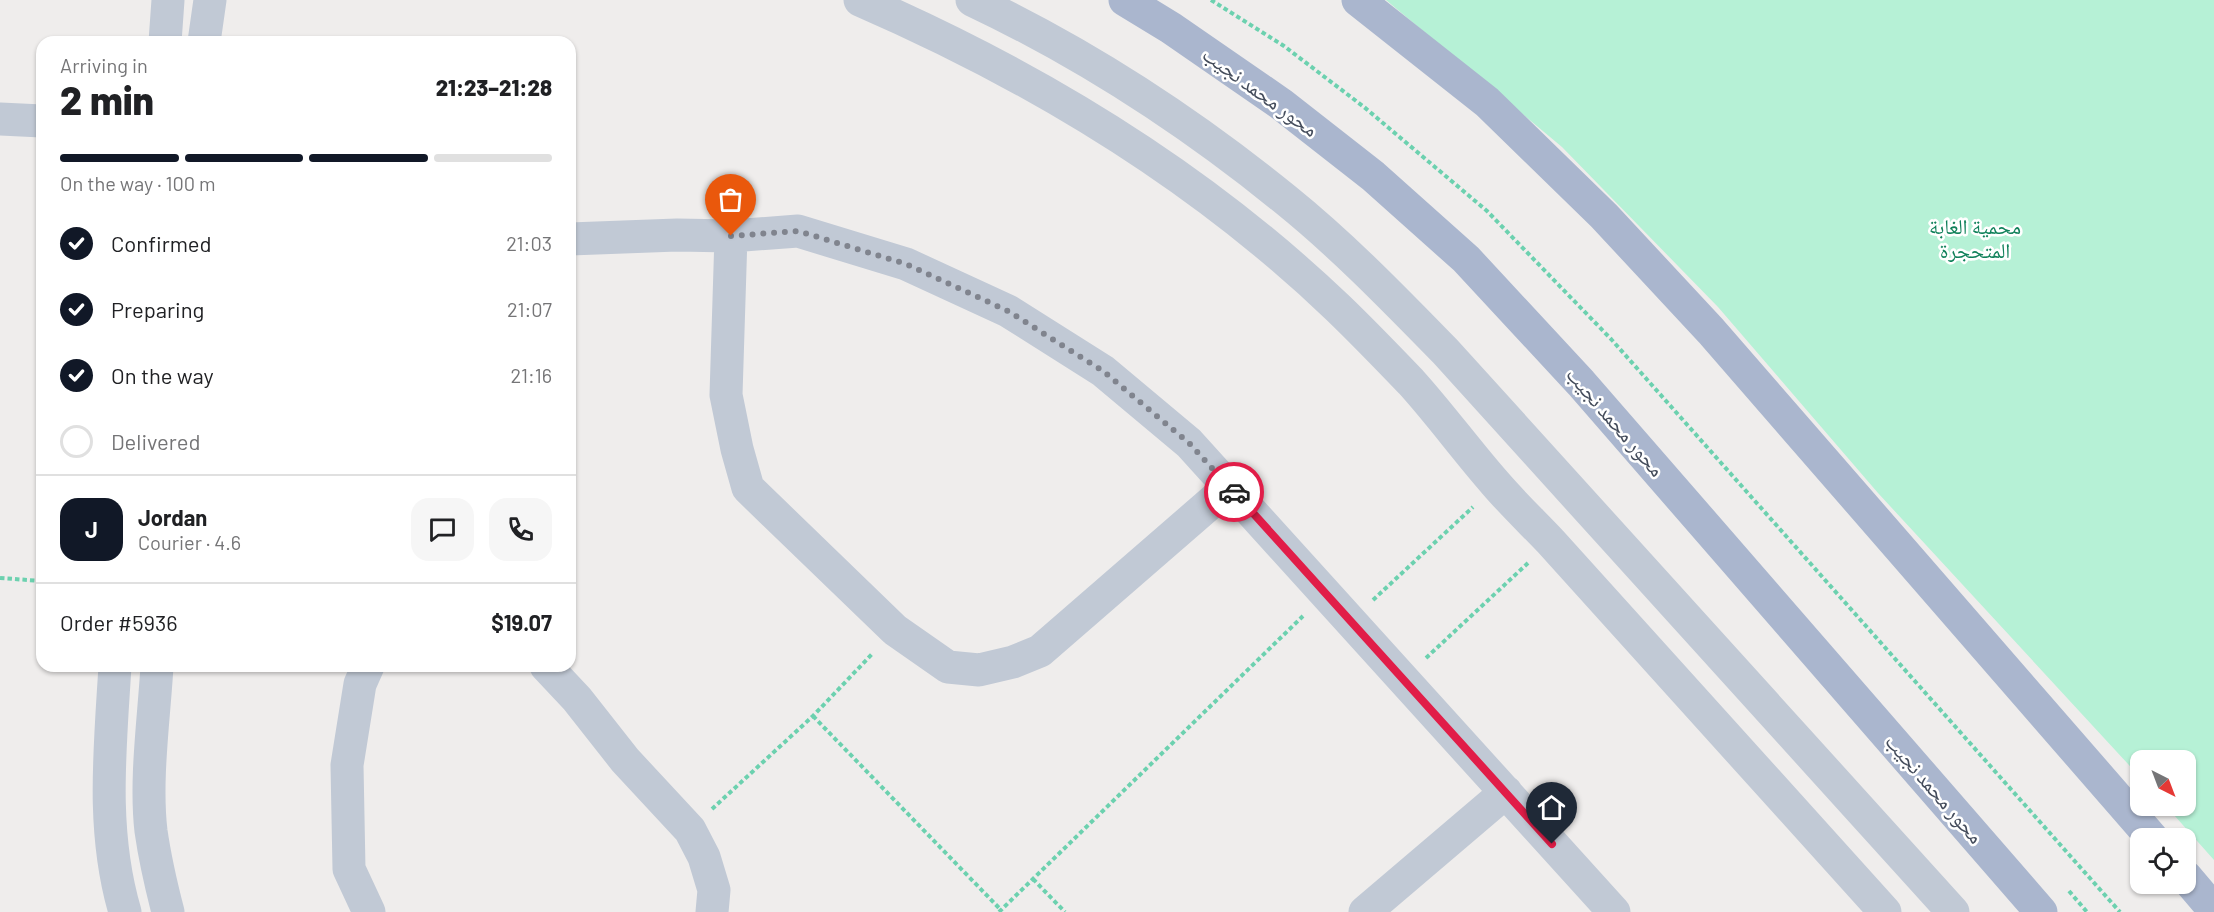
<!DOCTYPE html>
<html lang="en">
<head>
<meta charset="utf-8">
<style>
  body { margin:0; font-family:Barlow,"Noto Naskh Arabic",sans-serif; background:#f6f6f6; color:#202124; height:100vh; display:flex; flex-direction:column; font-size:22px; white-space:nowrap }
  * { box-sizing:border-box; margin:0 }
  p { font-size:20px; color:#757577 }
  .icon { flex:none; width:33px; height:33px; fill:none; stroke:currentColor; stroke-width:2; stroke-linecap:round; stroke-linejoin:round }
  .map { position:relative; flex:1; overflow:hidden }
  .drawer { position:absolute; left:36px; top:36px; width:540px; height:636px; display:flex; flex-direction:column; background:#fff; border-radius:18px; box-shadow:0 2px 4px #0004 }
  .drawer>* { flex:none }
  .needle { width:39px; rotate:138deg }
  .buttons { position:absolute; left:2130px; top:750px; display:grid; gap:12px }
  .buttons a { display:grid; place-items:center; width:66px; height:66px; border-radius:12px; background:#fff; box-shadow:0 2px 4px #0004; font-size:30px }
  .pin { position:absolute; display:grid; place-items:center; width:51px; height:51px; color:#fff; margin:-62px -26px; border-radius:50% 50% 50% 0; rotate:-45deg; box-shadow:0 0 6px #0007 }
  .pin .icon { rotate:45deg }
  .courier { position:absolute; display:grid; place-items:center; width:60px; height:60px; margin:-30px; border:4px solid #e11d48; border-radius:50%; background:#fff; color:#222; box-shadow:0 2px 8px #0007 }
  .overview em { font-style:normal; font-weight:800 }
  .overview div { display:flex; flex-direction:column-reverse }
  .overview { display:flex; align-items:center; justify-content:space-between; height:102px; padding:0 24px }
  h1 { font-size:39px; font-weight:800; line-height:45px }
  .bar { display:grid; grid-template-columns:repeat(4,1fr); gap:9px 6px; align-content:center; height:72px; padding:0 24px }
  .bar i { height:8px; border-radius:4px; background:#e0e0e0 }
  .bar .selected { background:#111827 }
  .bar p { grid-column:span 4 }
  .line { display:flex; align-items:center; gap:15px; padding:0 24px; border-top:2px solid #e0e0e0 }
  .line div { flex:1 }
  .round { display:grid; place-items:center; flex:none; width:63px; height:63px; border-radius:18px; background:#f6f6f6 }
  ol { padding:0 24px; list-style:none }
  li { display:flex; align-items:center; gap:18px; height:66px }
  li p { margin-inline-start:auto }
  li .icon { padding:6px; border-radius:50%; background:#111827; color:#fff; stroke-width:4 }
  li:last-child { color:#757577 }
  li i { width:33px; height:33px; border:3px solid #e0e0e0; border-radius:50% }
  .map>svg:first-child { display:block }
</style>
</head>
<body>
<div class="map">
<svg width="2214" height="912" viewBox="0 0 2214 912">
  <rect width="100%" height="100%" fill="#efedec"/>
  <path fill="#b6f1d6" d="M 1386,0 L 2214,0 L 2214,860 L 2166,806 L 2186,806 L 2186,760 L 2140,760 L 2140,777 L 1878,493 L 1718,307 L 1562,147 Z"/>
  <g fill="none" stroke-linecap="round" stroke-linejoin="round">
    <path stroke="#6cd1af" stroke-width="4" stroke-dasharray="4.5 3" stroke-linecap="butt" d="M 1211,0 L 1284,46 L 1364,107 L 1487,211 L 1611,339 L 2120,912
      M 0,578 L 42,581
      M 1373,600 L 1473,507
      M 1426,658 L 1528,563
      M 813,716 L 1001,910
      M 712,809 L 813,716 L 873,653
      M 1033,879 L 1065,912
      M 2069,891 L 2087,912
      M 999,912 L 1303,616"/>
    <path stroke="#c1c9d5" stroke-width="33" d="M 165,42 L 168,0
      M 204,42 L 210,0
      M 0,119 L 42,121
      M 731,236 L 726,395 L 737,449 L 748,488 L 895,630 L 948,667 L 979,670 L 1013,662 L 1040,651 L 1229,487
      M 570,239 L 677,235 L 731,236 L 798,231 L 906,264 L 1008,311 L 1103,371 L 1189,443 L 1614,912
      M 115,666 C 110,749 101,831 125,912
      M 157,666 C 154,718 145,780 151,831 C 155,859 161,885 168,912
      M 368,666 L 360,684 L 347,765 L 349,869 L 369,912
      M 546,666 L 577,699 L 625,760 L 690,830 L 704,857 L 714,890 L 712,912
      M 1365,912 L 1506,792"/>
    <path stroke="#c1c9d5" stroke-width="33" d="M 860,0 C 1035,76 1199,175 1338,308 C 1363,332 1387,357 1411,382 C 1440,414 1466,450 1495,483 C 1513,504 1533,523 1551,542 L 1885,912
      M 972,0 C 1084,53 1190,122 1286,200 C 1343,246 1394,299 1445,351 L 1953,912"/>
    <path stroke="#aab6ce" stroke-width="33" d="M 1125,0 L 1171,28 L 1281,104 L 1373,176 L 1466,259 L 1581,383 L 2041,912
      M 1358,0 L 1487,102 L 1604,216 L 1711,331 L 2152,838
      M 2186,877 L 2214,910"/>
  </g>
  <g fill="none" stroke-linecap="round" stroke-linejoin="round">
    <path stroke="#80848e" stroke-width="6" stroke-dasharray="0 10.8" d="M 731,236 L 798,231 L 906,264 L 1008,311 L 1103,371 L 1189,443 L 1234,492"/>
    <path stroke="#e11d48" stroke-width="8" d="M 1234,492 L 1552,844"/>
  </g>
  <g text-anchor="middle" stroke-width="5" stroke-linejoin="round" paint-order="stroke">
    <g font-size="21" fill="#444c5b" stroke="#fff">
      <text transform="translate(1260 92) rotate(36)" y="7">محور محمد نجيب</text>
      <text transform="translate(1615 422) rotate(49)" y="7">محور محمد نجيب</text>
      <text transform="translate(1934 789) rotate(49)" y="7">محور محمد نجيب</text>
    </g>
    <g font-size="21" fill="#10815a" stroke="#fff">
      <text x="1975" y="234">محمية الغابة<tspan x="1975" dy="24">المتحجرة</tspan></text>
    </g>
  </g>
</svg>
<div class="buttons">
<a><svg class="needle" viewBox="-14 -14 28 28"><path d="M0-13l5 13h-10z" fill="#e53935"/><path d="M0 13l5-13h-10z" fill="#757577"/></svg></a>
<a><svg class="icon" aria-label="locate" viewBox="0 0 24 24"><circle cx="12" cy="12" r="6"/><path d="M12 2v4M12 18v4M2 12h4M18 12h4"/></svg></a>
</div>
<div class="pin" style="left:731px;top:236px;background:#ea580c"><svg class="icon" aria-label="bag" viewBox="0 0 24 24"><path d="M5 8h14l-1 12H6zM9 8a3 3 0 0 1 6 0"/></svg></div>
<div class="pin" style="left:1552px;top:844px;background:#1f2937"><svg class="icon" aria-label="home" viewBox="0 0 24 24"><path d="M3 11l9-7 9 7M6 9v11h12V9"/></svg></div>
<div class="courier" style="left:1234px;top:492px"><svg class="icon" aria-label="car" viewBox="0 0 24 24"><path d="M5 17H2v-5l4-1 3-4h7l3 4 3 1v5h-3M9 17h6M6 11h13"/><circle cx="7" cy="17" r="2"/><circle cx="17" cy="17" r="2"/></svg></div>
<section class="drawer">
<div class="overview"><div><h1>2 min</h1><p>Arriving in</p></div><em>21:23–21:28</em></div>
<div class="bar"><i class="selected"></i><i class="selected"></i><i class="selected"></i><i></i><p>On the way · 100 m</p></div>
<ol>
<li><svg class="icon" aria-label="check" viewBox="0 0 24 24"><path d="M5 12l5 5 9-10"/></svg>Confirmed<p>21:03</p></li>
<li><svg class="icon" aria-label="check" viewBox="0 0 24 24"><path d="M5 12l5 5 9-10"/></svg>Preparing<p>21:07</p></li>
<li><svg class="icon" aria-label="check" viewBox="0 0 24 24"><path d="M5 12l5 5 9-10"/></svg>On the way<p>21:16</p></li>
<li><i></i>Delivered</li>
</ol>
<div class="line" style="height:108px"><b class="round" style="background:#111827;color:#fff">J</b><div><b>Jordan</b><p>Courier · 4.6</p></div><a class="round"><svg class="icon" aria-label="chat" viewBox="0 0 24 24"><path d="M4 5h16v11H9l-5 4z"/></svg></a><a class="round"><svg class="icon" aria-label="phone" viewBox="0 0 24 24"><path d="M5 4h4l2 5-3 2q2 4 5 5l2-3 5 2v4C11 20 4 13 5 4z"/></svg></a></div>
<div class="line" style="height:78px"><div>Order #5936</div><b>$19.07</b></div>
</section>
</div>
</body>
</html>
